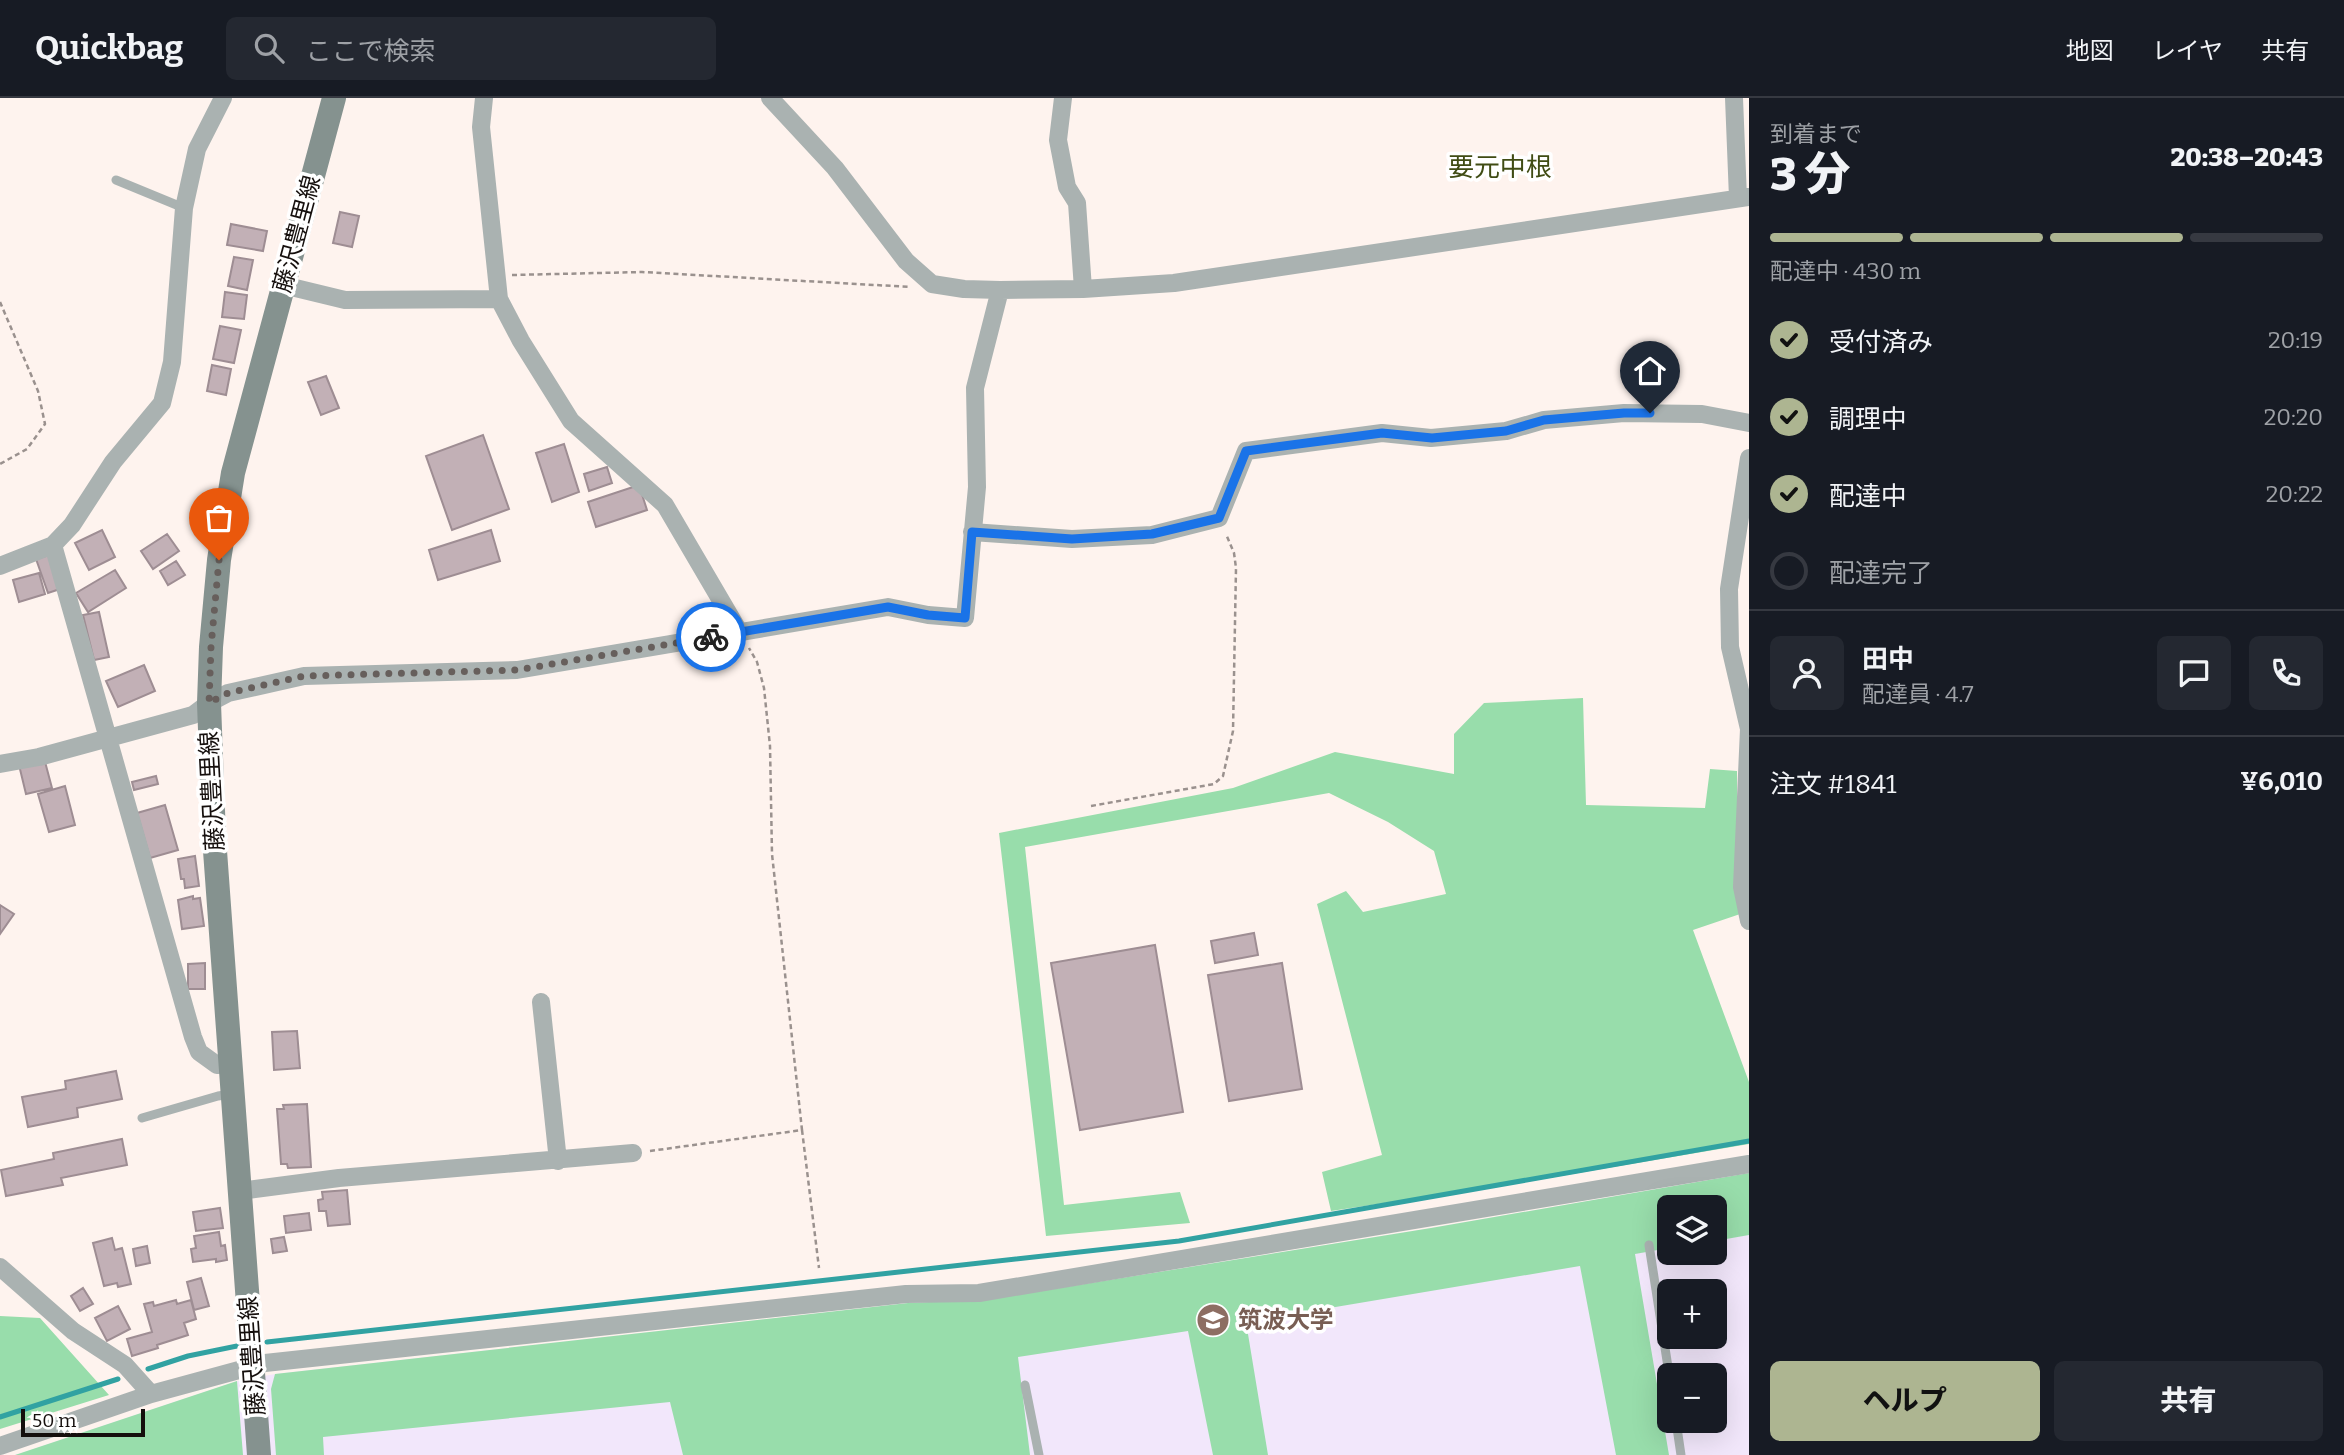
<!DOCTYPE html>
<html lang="ja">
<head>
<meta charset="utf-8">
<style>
  body { margin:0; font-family:Bitter,"Noto Sans JP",serif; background:#242831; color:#f1f3f6; height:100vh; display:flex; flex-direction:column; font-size:26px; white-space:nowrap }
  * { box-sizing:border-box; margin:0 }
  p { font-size:23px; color:#9ea1a6 }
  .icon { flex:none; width:38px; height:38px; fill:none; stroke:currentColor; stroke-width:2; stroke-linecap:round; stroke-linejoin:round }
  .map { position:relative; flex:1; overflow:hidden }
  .details { display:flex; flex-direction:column; background:#171b24; width:595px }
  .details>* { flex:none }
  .tools { position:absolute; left:1657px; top:1097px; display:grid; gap:14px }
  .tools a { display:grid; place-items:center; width:70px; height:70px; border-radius:10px; background:#171b24; box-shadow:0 7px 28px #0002; font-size:35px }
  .scale { position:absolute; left:21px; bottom:18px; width:124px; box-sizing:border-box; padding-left:7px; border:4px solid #150f0d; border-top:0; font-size:19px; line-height:24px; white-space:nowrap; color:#150f0d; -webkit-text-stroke:5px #fff; paint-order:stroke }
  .pin { position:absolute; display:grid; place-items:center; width:60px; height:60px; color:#fff; margin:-72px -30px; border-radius:50% 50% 50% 0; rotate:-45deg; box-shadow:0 0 7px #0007 }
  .pin .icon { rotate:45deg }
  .courier { position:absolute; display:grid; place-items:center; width:70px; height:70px; margin:-35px; border:5px solid #1a73e8; border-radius:50%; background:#fff; color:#222; box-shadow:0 2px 9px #0007 }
  .headline em { font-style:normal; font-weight:800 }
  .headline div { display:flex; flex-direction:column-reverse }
  .headline { display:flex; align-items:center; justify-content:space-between; height:119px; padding:0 21px }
  h1 { font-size:46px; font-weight:800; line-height:52px }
  .bar { display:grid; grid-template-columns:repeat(4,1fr); gap:10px 7px; align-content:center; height:84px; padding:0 21px }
  .bar i { height:9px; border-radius:5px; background:#363941 }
  .bar .selected { background:#adb591 }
  .bar p { grid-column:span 4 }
  .line { display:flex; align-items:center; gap:18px; padding:0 21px; border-top:2px solid #363941 }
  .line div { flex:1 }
  .round { display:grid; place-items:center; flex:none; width:74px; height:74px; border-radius:10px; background:#242831 }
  ol { padding:0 21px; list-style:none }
  li { display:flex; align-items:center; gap:21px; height:77px }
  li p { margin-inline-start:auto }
  li .icon { padding:7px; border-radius:50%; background:#adb591; color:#111; stroke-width:4 }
  li:last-child { color:#9ea1a6 }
  li i { width:38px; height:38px; border:4px solid #363941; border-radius:50% }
  .button { display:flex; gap:14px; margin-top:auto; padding:14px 21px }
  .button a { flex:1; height:80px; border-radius:10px; background:#adb591; color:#111; font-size:28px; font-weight:800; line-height:80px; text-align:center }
  .button a+a { background:#242831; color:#f1f3f6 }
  header { display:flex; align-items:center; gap:42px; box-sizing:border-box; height:98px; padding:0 35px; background:#171b24; border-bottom:2px solid #363941 }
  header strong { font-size:33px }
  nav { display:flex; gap:38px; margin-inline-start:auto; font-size:24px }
  .search { width:490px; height:63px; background:#242831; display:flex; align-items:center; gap:18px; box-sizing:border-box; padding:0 24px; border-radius:10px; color:#9ea1a6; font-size:26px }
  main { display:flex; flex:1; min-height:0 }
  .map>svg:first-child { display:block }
</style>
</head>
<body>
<header>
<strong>Quickbag</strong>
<div class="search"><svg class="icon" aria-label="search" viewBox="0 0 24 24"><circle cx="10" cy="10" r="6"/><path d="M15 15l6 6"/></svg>ここで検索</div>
<nav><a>地図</a><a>レイヤ</a><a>共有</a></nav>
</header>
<main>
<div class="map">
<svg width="1749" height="1357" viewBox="0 0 1749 1357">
  <rect width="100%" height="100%" fill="#fef3ee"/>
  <path fill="#f2e7fb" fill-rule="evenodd" d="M 1749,1075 L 1749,1357 L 15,1357 L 237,1283 L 275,1276 L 908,1205 L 992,1201 L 1431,1130 ZM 1670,1110 L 1715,1110 L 1715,1155 L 1670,1155 ZM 1670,1194 L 1715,1194 L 1715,1239 L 1670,1239 ZM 1670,1278 L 1715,1278 L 1715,1323 L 1670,1323 Z"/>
  <path fill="#98ddab" d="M 1583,600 L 1586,707 L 1705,710 L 1710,671 L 1737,673 L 1737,738 L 1749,813 L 1693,832 L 1749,984 L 1749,1046 L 1525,1084 L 1331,1113 L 1322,1074 L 1382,1057 L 1317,806 L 1346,793 L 1363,814 L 1446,796 L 1434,753 L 1388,724 L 1329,695 L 1025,749 L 1064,1107 L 1180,1094 L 1190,1125 L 1046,1138 L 999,735 L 1233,690 L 1335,654 L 1454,676 L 1454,636 L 1484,605 Z
    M 1749,1075 L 1749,1137 L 1715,1143 L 1715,1110 L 1670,1110 L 1669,1150 L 1635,1156 L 1669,1357 L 1616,1357 L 1580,1168 L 1246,1224 L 1268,1357 L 1213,1357 L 1188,1233 L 1018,1259 L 1030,1357 L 683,1357 L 670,1304 L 323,1339 L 324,1357 L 276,1357 L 271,1291 L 275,1276 L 908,1205 L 992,1201 L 1431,1130 Z
    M 0,1218 L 40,1220 L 109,1297 L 0,1331 Z
    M 237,1283 L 243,1357 L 15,1357 Z"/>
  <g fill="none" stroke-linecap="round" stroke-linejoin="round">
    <path stroke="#31a2a2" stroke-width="5" d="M 267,1244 L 1179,1143 L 1749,1043
      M 148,1271 L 188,1258 L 237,1248
      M 0,1319 L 118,1281"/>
  </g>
  <path fill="#c2b0b6" stroke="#9e8d93" stroke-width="2" d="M 340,114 L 359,118 L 352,149 L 333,145 Z
    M 231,126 L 267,133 L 263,153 L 227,147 Z
    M 234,159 L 253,162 L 247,192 L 228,188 Z
    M 225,194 L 247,197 L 244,221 L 222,219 Z
    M 220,228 L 241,232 L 234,265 L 213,261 Z
    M 212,267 L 231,271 L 226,297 L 207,293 Z
    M 326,278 L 339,310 L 321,317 L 308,284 Z
    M 483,337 L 509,411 L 452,432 L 426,358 Z
    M 564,346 L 579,394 L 552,404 L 536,355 Z
    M 607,369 L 612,385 L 589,393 L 584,376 Z
    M 639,387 L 647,412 L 596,429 L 588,404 Z
    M 102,432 L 115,459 L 89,472 L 75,445 Z
    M 491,432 L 500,463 L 438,482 L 429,452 Z
    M 167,436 L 179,453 L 153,471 L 141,453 Z
    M 52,456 L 63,490 L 48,495 L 36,461 Z
    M 176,463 L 185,477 L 168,487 L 160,473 Z
    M 115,472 L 126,490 L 88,514 L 76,495 Z
    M 39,475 L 45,496 L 19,504 L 13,482 Z
    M 99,514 L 109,559 L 94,562 L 83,517 Z
    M 144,567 L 155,593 L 118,609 L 106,583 Z
    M 44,660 L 52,690 L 26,696 L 19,667 Z
    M 156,678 L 158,686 L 134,692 L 132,684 Z
    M 65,688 L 75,727 L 49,734 L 38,696 Z
    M 165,707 L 178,752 L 150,760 L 137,715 Z
    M 195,758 L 199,788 L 185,790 L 184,781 L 181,781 L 178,761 Z
    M 193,798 L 193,801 L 200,800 L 204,828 L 182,831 L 178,802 Z
    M 0,807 L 14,816 L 0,836 Z
    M 1254,835 L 1258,857 L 1215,865 L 1211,843 Z
    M 1155,847 L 1183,1014 L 1080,1032 L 1051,865 Z
    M 205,865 L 205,891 L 188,891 L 188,866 Z
    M 1282,865 L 1302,991 L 1229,1003 L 1208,877 Z
    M 297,933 L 300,970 L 274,972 L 272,934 Z
    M 116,973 L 122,1001 L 77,1010 L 78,1019 L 28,1029 L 22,999 L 66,991 L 65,983 Z
    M 307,1006 L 311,1069 L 288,1070 L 287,1066 L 281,1066 L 277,1011 L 284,1011 L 283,1007 Z
    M 122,1041 L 127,1067 L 61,1080 L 63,1087 L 6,1098 L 1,1072 L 54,1061 L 53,1055 Z
    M 347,1092 L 350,1126 L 328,1128 L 326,1113 L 319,1113 L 318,1102 L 323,1101 L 322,1094 Z
    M 220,1110 L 223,1130 L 196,1133 L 193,1114 Z
    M 309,1115 L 311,1132 L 286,1135 L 284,1118 Z
    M 219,1134 L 221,1148 L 225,1147 L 227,1162 L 216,1164 L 216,1161 L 193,1164 L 191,1151 L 196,1150 L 194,1138 Z
    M 284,1139 L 287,1153 L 273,1155 L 271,1141 Z
    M 112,1140 L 115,1152 L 122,1150 L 131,1186 L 118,1189 L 117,1185 L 104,1188 L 93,1145 Z
    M 147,1148 L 150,1165 L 136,1168 L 133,1151 Z
    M 201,1180 L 209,1208 L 194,1212 L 187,1184 Z
    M 83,1190 L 93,1206 L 80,1213 L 71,1198 Z
    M 176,1202 L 177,1206 L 191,1202 L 196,1221 L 184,1225 L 188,1237 L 157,1247 L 158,1250 L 132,1258 L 127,1241 L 152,1234 L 144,1206 L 153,1204 L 154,1208 Z
    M 118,1208 L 130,1231 L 107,1243 L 95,1220 Z"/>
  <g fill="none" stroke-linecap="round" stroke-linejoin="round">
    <path stroke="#9a918e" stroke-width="2.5" stroke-dasharray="5 3.5" stroke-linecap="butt" d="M 512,177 L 642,174 L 911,189
      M 0,204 L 38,293 L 45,326 L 27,351 L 0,366
      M 1091,708 L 1214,686 L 1223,678 L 1233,633 L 1236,470 L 1234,455 L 1226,436
      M 802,1032 L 819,1170
      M 650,1053 L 802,1032 L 772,756 L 770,648 L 764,590 L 757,564 L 749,550"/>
    <path stroke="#aab2b1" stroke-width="9" d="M 116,82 L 184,110
      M 142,1020 L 218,998 L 232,996
      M 1649,1147 L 1670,1282
      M 1025,1287 L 1039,1357
      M 1676,1323 L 1681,1357"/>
    <path stroke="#aab2b1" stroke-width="18" d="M 484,0 L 481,29 L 499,201
      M 770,0 L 835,70 L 906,163 L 932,186 L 964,191 L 1000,192 L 1083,191 L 1174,185 L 1749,99
      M 1063,0 L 1058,42 L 1067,89 L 1077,105 L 1083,191
      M 1734,0 L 1738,100
      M 283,187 L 345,202 L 499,201 L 521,243 L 571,323 L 665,407 L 740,535
      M 1749,360 L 1729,491 L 1730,549 L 1749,631 L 1742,789 L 1749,823
      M 972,434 L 1072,441 L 1152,437 L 1219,420 L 1246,353 L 1382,335 L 1431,340 L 1506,333 L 1544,322 L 1624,315 L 1702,316 L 1749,325
      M 53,447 L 193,939 L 199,954 L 217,967 L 231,965
      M 0,468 L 53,447 L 72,427 L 113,364 L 162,305 L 172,264 L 184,110 L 197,51 L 223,0
      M 0,666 L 39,659 L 193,617 L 209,605 L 228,595 L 304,578 L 517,572 L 888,509 L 928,517 L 965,520 L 977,389 L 975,290 L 1000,192
      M 541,904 L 558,1063
      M 240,1093 L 339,1080 L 633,1055
      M 0,1169 L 73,1233 L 125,1267 L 151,1296
      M 0,1348 L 151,1296 L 265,1265 L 906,1196 L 979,1195 L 1749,1066"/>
    <path stroke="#85928f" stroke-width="24" d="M 259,1357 L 214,739 L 209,605 L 211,549 L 219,462 L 233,375 L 334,0"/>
  </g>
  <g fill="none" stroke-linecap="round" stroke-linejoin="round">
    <path stroke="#675f5c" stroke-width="7" stroke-dasharray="0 12.6" d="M 219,462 L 211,549 L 209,605 L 228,595 L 304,578 L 517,572 L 711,539"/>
    <path stroke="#1a73e8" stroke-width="9" d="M 711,539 L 888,509 L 928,517 L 965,520 L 972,434 L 1072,441 L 1152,436 L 1219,420 L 1246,353 L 1382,335 L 1432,340 L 1506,333 L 1544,322 L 1624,315 L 1650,315"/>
  </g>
  <defs>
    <symbol id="university-disc" viewBox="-11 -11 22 22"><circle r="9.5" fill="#8d6e63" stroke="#fff"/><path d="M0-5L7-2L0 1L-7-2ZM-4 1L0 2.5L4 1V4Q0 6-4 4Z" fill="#fff"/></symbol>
  </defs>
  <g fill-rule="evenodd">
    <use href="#university-disc" x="1194" y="1203" width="38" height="38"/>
  </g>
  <g text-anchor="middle" stroke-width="7" stroke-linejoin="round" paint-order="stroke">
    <g font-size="24" fill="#150f0d" stroke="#fff">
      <text transform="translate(297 136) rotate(-75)" y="8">藤沢豊里線</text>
      <text transform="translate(212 693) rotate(-93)" y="8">藤沢豊里線</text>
      <text transform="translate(252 1258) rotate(-94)" y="8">藤沢豊里線</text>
    </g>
    <g font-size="24" font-weight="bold" fill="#785e54" stroke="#fff" text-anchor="start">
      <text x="1238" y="1230">筑波大学</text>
    </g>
    <g font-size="26" fill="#404c14" stroke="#fff">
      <text x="1500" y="78">要元中根</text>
    </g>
  </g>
</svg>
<div class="tools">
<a><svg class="icon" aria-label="layers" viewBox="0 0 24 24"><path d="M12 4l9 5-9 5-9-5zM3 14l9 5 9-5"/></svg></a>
<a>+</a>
<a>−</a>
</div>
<div class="scale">50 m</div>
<div class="pin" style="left:219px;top:462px;background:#ea580c"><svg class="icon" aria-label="bag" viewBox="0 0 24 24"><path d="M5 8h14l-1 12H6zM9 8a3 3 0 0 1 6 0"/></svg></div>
<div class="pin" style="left:1650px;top:315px;background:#1f2937"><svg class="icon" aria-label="home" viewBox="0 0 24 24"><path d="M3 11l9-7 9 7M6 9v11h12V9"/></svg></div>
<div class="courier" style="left:711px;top:539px"><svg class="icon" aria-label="bike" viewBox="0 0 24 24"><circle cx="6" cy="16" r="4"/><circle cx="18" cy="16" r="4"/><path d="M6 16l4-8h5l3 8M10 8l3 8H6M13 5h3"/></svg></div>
</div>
<section class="details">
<div class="headline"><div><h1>3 分</h1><p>到着まで</p></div><em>20:38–20:43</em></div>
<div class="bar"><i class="selected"></i><i class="selected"></i><i class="selected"></i><i></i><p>配達中 · 430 m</p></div>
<ol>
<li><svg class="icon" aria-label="check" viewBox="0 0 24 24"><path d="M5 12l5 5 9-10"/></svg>受付済み<p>20:19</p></li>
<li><svg class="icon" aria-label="check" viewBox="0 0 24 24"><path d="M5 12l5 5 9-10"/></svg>調理中<p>20:20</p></li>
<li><svg class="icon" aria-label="check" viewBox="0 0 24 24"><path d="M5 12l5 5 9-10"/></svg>配達中<p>20:22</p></li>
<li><i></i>配達完了</li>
</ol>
<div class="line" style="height:126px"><a class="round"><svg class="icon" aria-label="person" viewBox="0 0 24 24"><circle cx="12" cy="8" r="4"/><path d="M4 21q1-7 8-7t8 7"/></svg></a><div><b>田中</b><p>配達員 · 4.7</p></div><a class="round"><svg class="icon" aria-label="chat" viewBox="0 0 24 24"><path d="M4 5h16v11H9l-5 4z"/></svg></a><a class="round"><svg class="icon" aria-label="phone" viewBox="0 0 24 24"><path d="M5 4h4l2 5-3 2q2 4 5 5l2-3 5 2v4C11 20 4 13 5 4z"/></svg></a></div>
<div class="line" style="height:91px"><div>注文 #1841</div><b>¥6,010</b></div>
<div class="button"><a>ヘルプ</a><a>共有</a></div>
</section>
</main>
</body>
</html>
